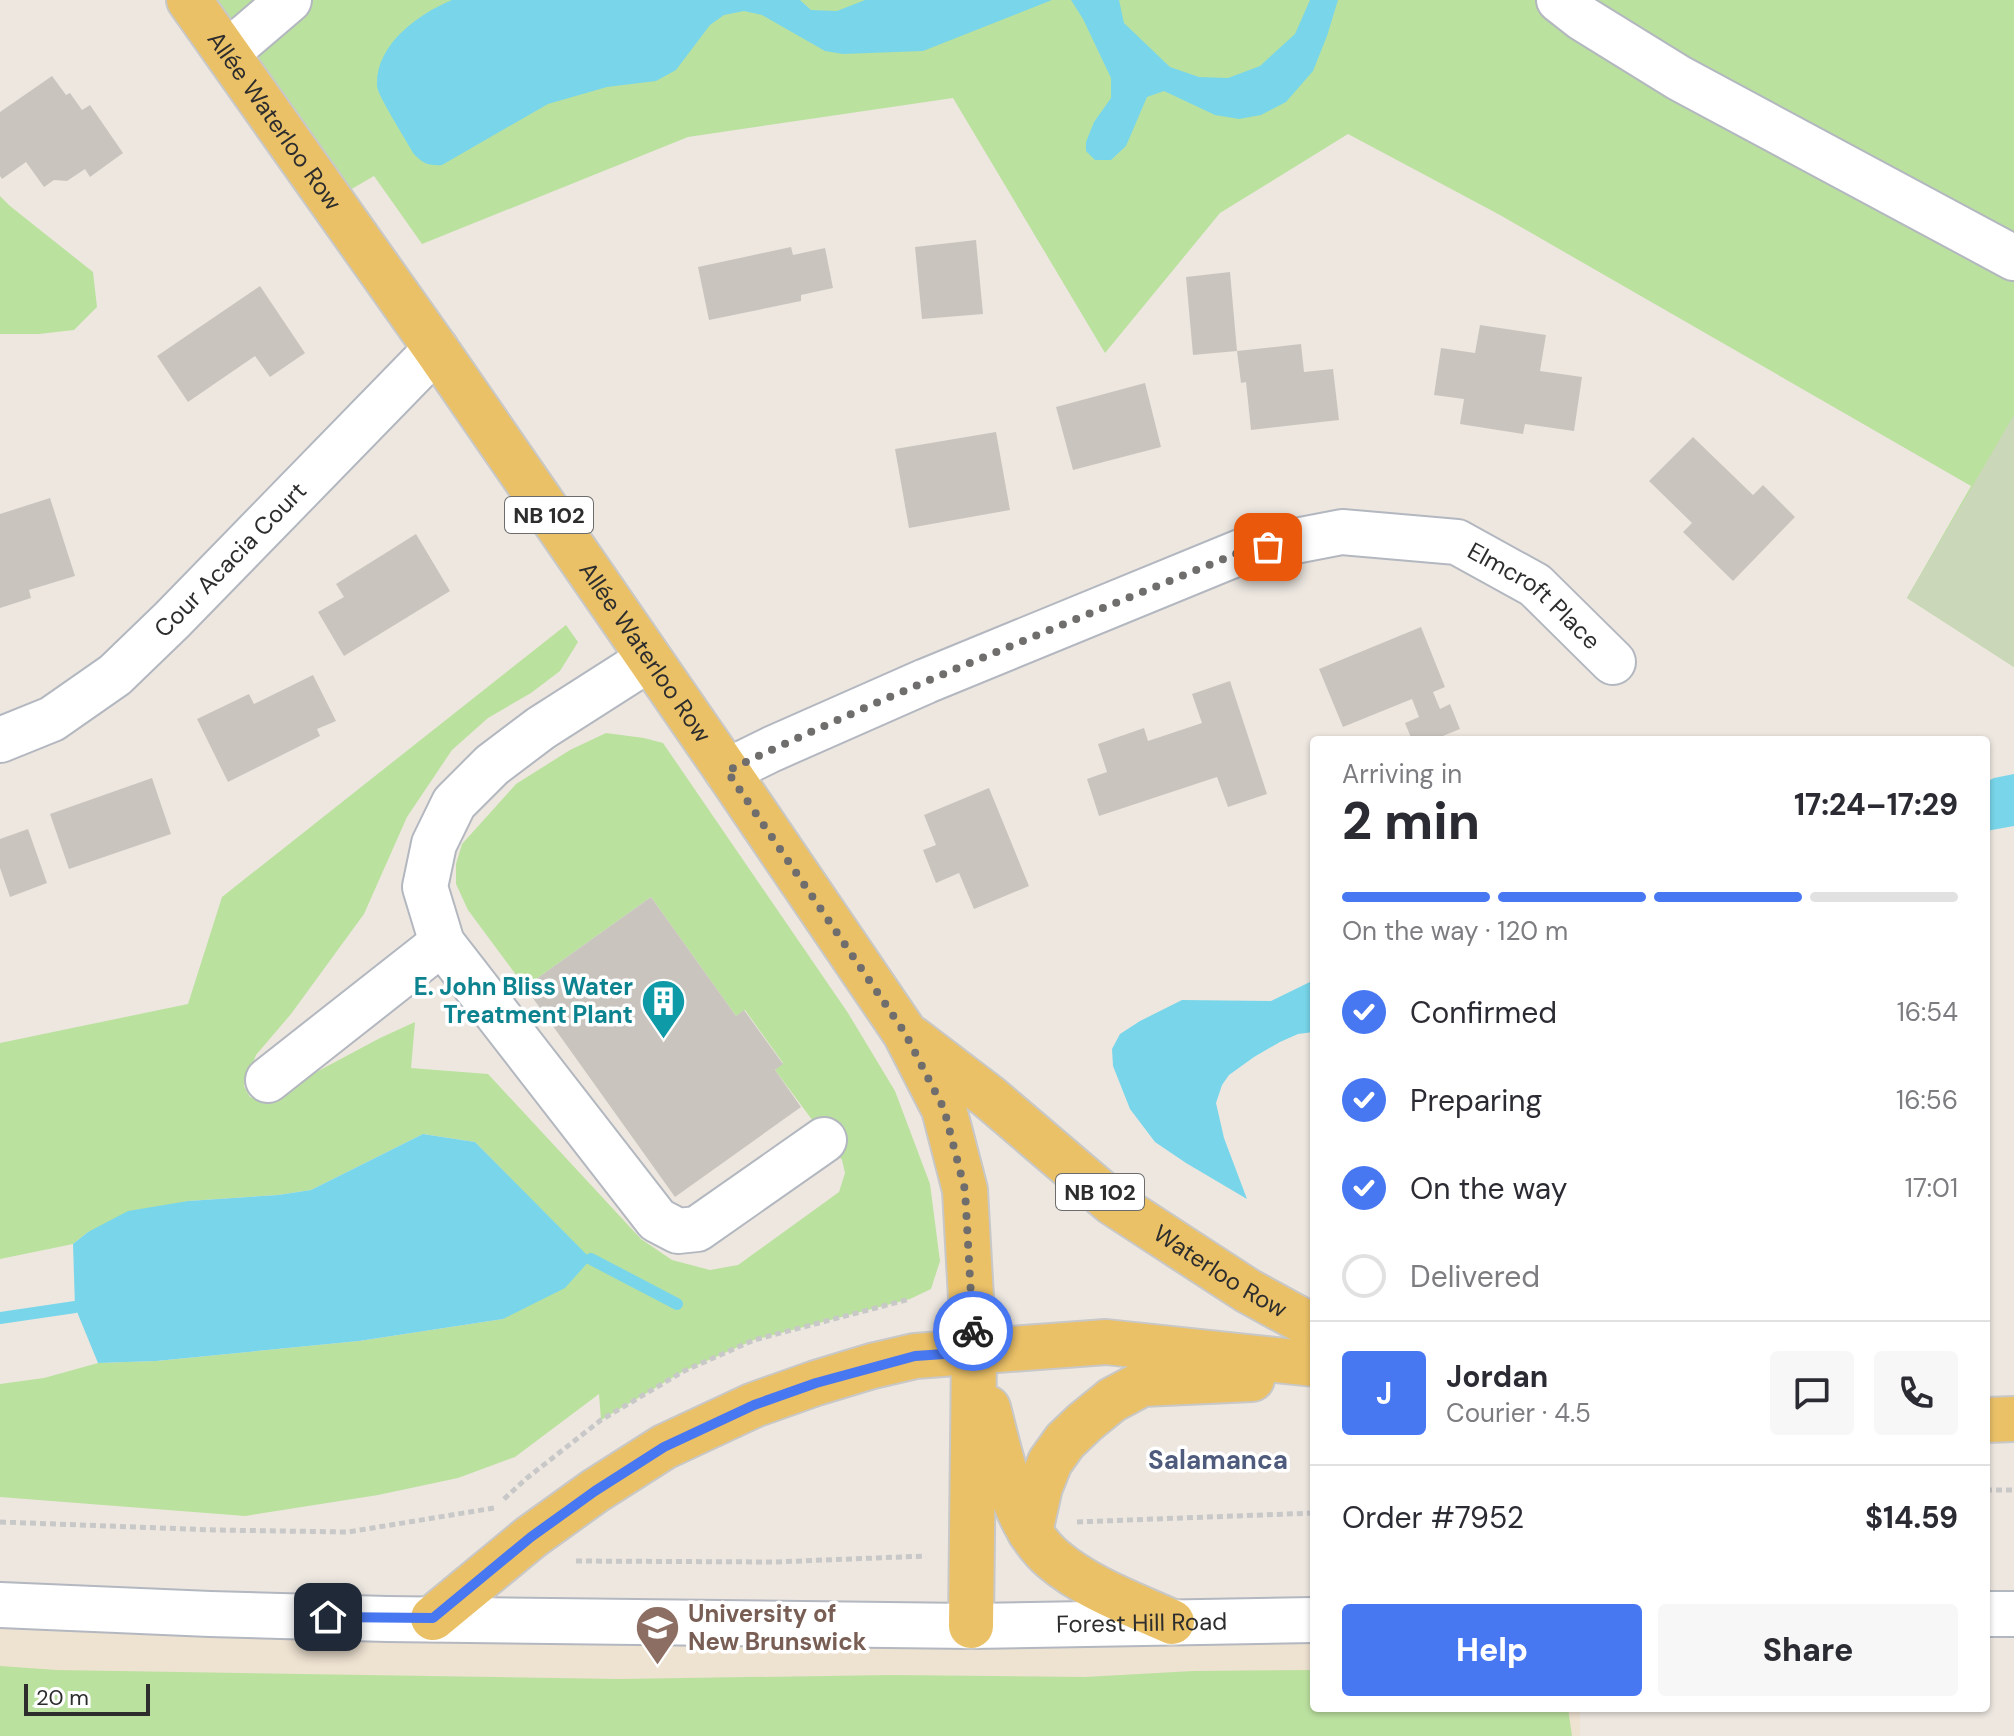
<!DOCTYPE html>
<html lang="en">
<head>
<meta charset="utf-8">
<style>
  body { margin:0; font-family:"DM Sans",sans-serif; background:#f7f7f7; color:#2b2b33; height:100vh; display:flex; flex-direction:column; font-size:30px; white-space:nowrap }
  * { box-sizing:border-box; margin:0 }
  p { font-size:26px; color:#7c7c81 }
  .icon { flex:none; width:44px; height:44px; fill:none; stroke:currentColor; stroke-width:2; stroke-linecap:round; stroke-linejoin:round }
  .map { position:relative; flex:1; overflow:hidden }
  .panel { position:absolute; left:1310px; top:736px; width:680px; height:976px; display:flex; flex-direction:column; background:#fff; border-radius:8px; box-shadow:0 2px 6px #0004 }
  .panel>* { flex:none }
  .scale { position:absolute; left:24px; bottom:20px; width:126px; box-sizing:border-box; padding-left:8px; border:4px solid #2d2d2d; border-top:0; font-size:22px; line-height:28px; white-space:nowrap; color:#2d2d2d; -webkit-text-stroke:6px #fff; paint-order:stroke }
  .pin { position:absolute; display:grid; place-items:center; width:68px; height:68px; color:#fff; margin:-34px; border-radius:16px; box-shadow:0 4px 12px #0006 }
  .courier { position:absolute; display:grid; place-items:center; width:80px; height:80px; margin:-40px; border:6px solid #4877f2; border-radius:50%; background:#fff; color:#222; box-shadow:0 2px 10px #0007 }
  .headline em { font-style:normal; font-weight:800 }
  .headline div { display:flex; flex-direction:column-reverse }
  .headline { display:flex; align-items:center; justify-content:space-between; height:136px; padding:0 32px }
  h1 { font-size:52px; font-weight:800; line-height:60px }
  .bar { display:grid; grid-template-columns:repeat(4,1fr); gap:12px 8px; align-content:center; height:96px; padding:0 32px }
  .bar i { height:10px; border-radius:6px; background:#e1e1e2 }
  .bar .on { background:#4877f2 }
  .bar p { grid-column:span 4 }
  .line { display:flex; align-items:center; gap:20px; padding:0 32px; border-top:2px solid #e1e1e2 }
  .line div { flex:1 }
  .round { display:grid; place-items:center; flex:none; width:84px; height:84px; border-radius:8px; background:#f7f7f7 }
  ol { padding:0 32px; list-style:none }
  li { display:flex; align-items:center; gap:24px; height:88px }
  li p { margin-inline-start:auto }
  li .icon { padding:8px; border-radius:50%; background:#4877f2; color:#fff; stroke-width:4 }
  li:last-child { color:#7c7c81 }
  li i { width:44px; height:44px; border:4px solid #e1e1e2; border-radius:50% }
  .action { display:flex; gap:16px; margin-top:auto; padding:16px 32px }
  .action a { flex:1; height:92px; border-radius:8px; background:#4877f2; color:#fff; font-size:32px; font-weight:800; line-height:92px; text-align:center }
  .action a+a { background:#f7f7f7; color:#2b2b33 }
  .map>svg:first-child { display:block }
</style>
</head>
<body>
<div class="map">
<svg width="2014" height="1736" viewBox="0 0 2014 1736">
  <rect width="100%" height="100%" fill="#ede7e0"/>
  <path fill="#eee2d1" d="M 0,1605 L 1314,1620 L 1314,1708 L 1580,1708 L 1580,1736 L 0,1736 Z"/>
  <path fill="#bbe19f" d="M 189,0 L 2014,0 L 2014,667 L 1907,598 L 1971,486 L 1500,215 L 1348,134 L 1220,213 L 1105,353 L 953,98 L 688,137 L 422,244 L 374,176 L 331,201 Z
    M 0,196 L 10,206 L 93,272 L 97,307 L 74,330 L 39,334 L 0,334 Z
    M 566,625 L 578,642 L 560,671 L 531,693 L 488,718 L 452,750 L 407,817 L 364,914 L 291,1014 L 256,1055 L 244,1086 L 250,1097 L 262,1101 L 380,1038 L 415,1022 L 411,1068 L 488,1074 L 641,1239 L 672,1260 L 710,1270 L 738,1265 L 839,1192 L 845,1173 L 842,1160 L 775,1070 L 783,1063 L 745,1010 L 736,1016 L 651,897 L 525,987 L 468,910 L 456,884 L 456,864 L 462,844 L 516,784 L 570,750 L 606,733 L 644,738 L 663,743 L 848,1013 L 895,1091 L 930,1184 L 940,1261 L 931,1289 L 910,1299 L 754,1340 L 684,1371 L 601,1420 L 599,1394 L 515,1457 L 458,1478 L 378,1495 L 245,1516 L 0,1497 L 0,1384 L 44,1378 L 98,1363 L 156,1361 L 359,1341 L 503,1319 L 591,1260 L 475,1142 L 423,1134 L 311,1190 L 278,1195 L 188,1201 L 88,1232 L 73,1244 L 0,1259 L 0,1043 L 188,1004 L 222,897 Z
    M 0,1666 L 57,1670 L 619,1679 L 891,1675 L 1085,1677 L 1193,1671 L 1314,1670 L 1314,1708 L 1568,1708 L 1572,1736 L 0,1736 Z"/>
  <path fill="#cad7b8" d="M 2014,415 L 2014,667 L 1907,598 Z"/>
  <path fill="#79d6ea" d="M 452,0 L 800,0 L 811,10 L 837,11 L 865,0 L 1052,0 L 923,51 L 843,54 L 825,51 L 762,15 L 744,11 L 724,15 L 710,25 L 676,70 L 656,81 L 607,87 L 548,104 L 442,165 C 428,166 422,163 413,153 C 407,141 377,95 377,86 C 375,45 418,14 452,0 Z
    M 1071,0 L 1119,0 L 1124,23 L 1170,67 L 1199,77 L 1228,78 L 1260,66 L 1295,34 L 1310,0 L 1338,0 L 1327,36 L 1313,71 L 1286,102 L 1261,115 L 1239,119 L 1215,115 L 1164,91 L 1147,97 L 1126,146 L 1111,160 L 1095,160 L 1086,151 L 1086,142 L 1094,122 L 1111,98 L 1111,78 L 1083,19 Z
    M 2014,774 L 2014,826 L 1986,831 L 1986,782 L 1994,778 Z
    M 1314,980 L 1314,1032 L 1298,1034 L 1280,1042 L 1254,1057 L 1229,1075 L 1222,1085 L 1216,1103 L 1224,1138 L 1247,1199 L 1186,1163 L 1155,1142 L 1130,1109 L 1113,1066 L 1112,1049 L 1120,1034 L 1140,1021 L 1182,1000 L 1271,1001 Z
    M 423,1134 L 475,1142 L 591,1259 L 565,1288 L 503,1319 L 359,1341 L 156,1361 L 98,1363 L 75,1307 L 73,1244 L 88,1232 L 128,1211 L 188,1201 L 278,1195 L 311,1190 Z"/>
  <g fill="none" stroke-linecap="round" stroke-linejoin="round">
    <path stroke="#79d6ea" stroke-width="12" d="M 591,1259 L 677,1304
      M 0,1318 L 75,1307"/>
  </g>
  <path fill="#c9c5be" d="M 52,76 L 66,95 L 70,93 L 82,110 L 90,105 L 123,153 L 90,177 L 85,169 L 67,181 L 54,180 L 44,187 L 26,162 L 2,179 L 0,176 L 0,112 Z
    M 976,240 L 983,314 L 922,319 L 915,247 Z
    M 791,247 L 793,255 L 825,248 L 833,288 L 801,295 L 801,301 L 709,320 L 698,267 Z
    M 1230,272 L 1237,351 L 1193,355 L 1186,277 Z
    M 260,286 L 305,353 L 270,377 L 255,356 L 188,402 L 157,356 Z
    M 1480,325 L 1546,335 L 1540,371 L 1582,377 L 1574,431 L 1525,424 L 1523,434 L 1460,424 L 1464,399 L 1434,395 L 1441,348 L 1475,353 Z
    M 1301,344 L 1304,372 L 1333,369 L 1339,420 L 1251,430 L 1246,382 L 1241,383 L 1237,351 Z
    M 1145,383 L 1161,447 L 1073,470 L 1056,407 Z
    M 996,432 L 1010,510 L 909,528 L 895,449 Z
    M 1693,437 L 1753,495 L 1763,485 L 1795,517 L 1733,581 L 1683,532 L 1692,523 L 1649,481 Z
    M 50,498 L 75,576 L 29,590 L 31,598 L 0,608 L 0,514 Z
    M 416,534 L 450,591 L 344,656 L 318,612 L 344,597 L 336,584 Z
    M 1421,627 L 1445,687 L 1433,692 L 1440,709 L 1450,704 L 1460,729 L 1433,740 L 1412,740 L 1405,723 L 1419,717 L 1412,699 L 1343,727 L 1319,669 Z
    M 313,675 L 336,721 L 317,729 L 320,736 L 228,782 L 197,719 L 249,694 L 254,704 Z
    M 1230,681 L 1267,794 L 1228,807 L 1217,777 L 1099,816 L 1087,779 L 1107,772 L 1098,744 L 1144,728 L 1148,741 L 1202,723 L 1192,694 Z
    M 152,778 L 171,834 L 69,869 L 50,814 Z
    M 989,788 L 1029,886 L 974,909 L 959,873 L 936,883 L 923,850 L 936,845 L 924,815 Z
    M 28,829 L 47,883 L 10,897 L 0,868 L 0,839 Z
    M 651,897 L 736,1016 L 744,1010 L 783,1064 L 775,1070 L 801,1107 L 675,1197 L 525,987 Z"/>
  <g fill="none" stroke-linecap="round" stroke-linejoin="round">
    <defs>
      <g id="minor">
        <path d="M 1559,0 L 1582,18 L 1679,78 L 2014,258"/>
        <path d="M 227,53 L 289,0"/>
        <path d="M 649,659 L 541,728 L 492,765 L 454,803 L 434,844 L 425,887 L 442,943 L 657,1220 L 678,1231 L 697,1229 L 824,1140"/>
        <path id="s1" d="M 0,740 L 52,719 L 115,675 L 172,620 L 436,349"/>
        <path id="s2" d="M 727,771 L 772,749 L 926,681 L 1243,551 L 1342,532 L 1457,542 L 1535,585 L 1613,662"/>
        <path d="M 268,1080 L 442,943"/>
        <path id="s3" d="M 0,1605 L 210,1614 L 387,1619 L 971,1626 L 1314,1620"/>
        <path d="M 1986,1614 L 2014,1614"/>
      </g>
      <g id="major">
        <path id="s4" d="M 189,0 L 436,349 L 727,771 L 905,1033 L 944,1109 L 965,1190 L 974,1352 L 971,1626"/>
        <path id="s5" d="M 913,1039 L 989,1097 L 1113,1203 L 1248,1291 L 1314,1327"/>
        <path d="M 988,1408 C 1001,1457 1013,1525 1053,1559 C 1087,1588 1132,1604 1172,1622"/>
        <path d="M 1986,1420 L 2014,1419"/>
        <path d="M 1030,1532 L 1040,1487 L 1050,1462 L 1065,1441 L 1085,1422 L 1112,1400 L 1142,1384 L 1252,1379"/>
        <path d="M 433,1618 L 531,1537 L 595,1491 L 664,1447 L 754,1405 L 816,1383 L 872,1366 L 915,1356 L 1106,1342 L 1314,1364"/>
      </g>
    </defs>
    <use href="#minor" stroke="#b3b7bf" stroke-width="48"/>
    <use href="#major" stroke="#c8c8c8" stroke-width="48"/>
    <path stroke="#c8c8c8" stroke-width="5" stroke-dasharray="6 4" stroke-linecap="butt" d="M 1986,1490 L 2014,1490
      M 504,1499 L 527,1478 L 601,1420 L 684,1371 L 754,1340 L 910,1299
      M 0,1522 L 214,1530 L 348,1532 L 494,1508
      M 1077,1522 L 1314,1513
      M 576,1561 L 774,1562 L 926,1556"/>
    <use href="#minor" stroke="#fff" stroke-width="44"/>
    <use href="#major" stroke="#ebc168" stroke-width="44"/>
  </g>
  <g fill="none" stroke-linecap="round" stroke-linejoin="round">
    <path stroke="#706e6c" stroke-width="8" stroke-dasharray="0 14.4" d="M 973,1331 L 965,1190 L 944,1109 L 905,1033 L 727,771 C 896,690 1070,622 1243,551 L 1268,547"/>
    <path stroke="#4877f2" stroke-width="10" d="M 328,1617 L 433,1618 L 531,1537 L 595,1491 L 664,1447 L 754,1405 L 816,1383 L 915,1356 L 974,1352 L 973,1331"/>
  </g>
  <defs>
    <symbol id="building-pin" viewBox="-11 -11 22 30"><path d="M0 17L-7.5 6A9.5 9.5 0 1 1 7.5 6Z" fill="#0f9aa8" stroke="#fff"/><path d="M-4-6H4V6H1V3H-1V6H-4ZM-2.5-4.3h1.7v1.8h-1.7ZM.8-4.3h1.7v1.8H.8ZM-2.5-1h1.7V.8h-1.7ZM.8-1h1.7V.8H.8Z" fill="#fff"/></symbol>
    <symbol id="university-pin" viewBox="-11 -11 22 30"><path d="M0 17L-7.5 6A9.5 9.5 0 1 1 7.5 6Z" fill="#8d6e63" stroke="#fff"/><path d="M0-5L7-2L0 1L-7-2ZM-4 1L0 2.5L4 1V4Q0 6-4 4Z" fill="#fff"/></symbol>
  </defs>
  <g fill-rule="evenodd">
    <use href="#building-pin" x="638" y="976" width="51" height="69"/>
    <use href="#university-pin" x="632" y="1602" width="51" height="69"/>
  </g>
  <g text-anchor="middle" stroke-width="7" stroke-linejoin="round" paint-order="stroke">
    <g fill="#fff" stroke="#6c6c6c" stroke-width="2">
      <rect x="505" y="497" width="88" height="36" rx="6"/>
      <rect x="1056" y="1174" width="88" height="36" rx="6"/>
    </g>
    <g font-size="22" font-weight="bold" fill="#2d2d2d">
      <text x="549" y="523">NB 102</text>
      <text x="1100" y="1200">NB 102</text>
    </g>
    <g font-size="24" fill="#2d2d2d" stroke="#fff">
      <text dy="8" stroke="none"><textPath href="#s4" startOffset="148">Allée Waterloo Row</textPath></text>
      <text dy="8" stroke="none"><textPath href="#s1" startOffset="296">Cour Acacia Court</textPath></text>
      <text dy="8" stroke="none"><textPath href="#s2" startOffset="872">Elmcroft Place</textPath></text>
      <text dy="8" stroke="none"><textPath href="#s4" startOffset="796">Allée Waterloo Row</textPath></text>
      <text dy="8" stroke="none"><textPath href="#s5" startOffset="386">Waterloo Row</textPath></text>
      <text dy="8" stroke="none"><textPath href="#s3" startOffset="1142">Forest Hill Road</textPath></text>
    </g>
    <g font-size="24" font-weight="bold" fill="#0d838f" stroke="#fff" text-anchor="end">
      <text x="633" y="995">E. John Bliss Water<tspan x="633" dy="28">Treatment Plant</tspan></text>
    </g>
    <g font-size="24" font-weight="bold" fill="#785e54" stroke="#fff" text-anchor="start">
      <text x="688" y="1622">University of<tspan x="688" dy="28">New Brunswick</tspan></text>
    </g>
    <g font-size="26" font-weight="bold" fill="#4e5b7c" stroke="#fff">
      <text x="1218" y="1469">Salamanca</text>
    </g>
  </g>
</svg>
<div class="scale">20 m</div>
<div class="pin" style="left:1268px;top:547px;background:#ea580c"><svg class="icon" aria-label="bag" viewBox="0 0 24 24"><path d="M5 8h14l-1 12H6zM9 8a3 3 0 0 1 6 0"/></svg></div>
<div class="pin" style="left:328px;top:1617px;background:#1f2937"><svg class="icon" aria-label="home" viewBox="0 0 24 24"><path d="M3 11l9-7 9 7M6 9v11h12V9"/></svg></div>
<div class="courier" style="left:973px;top:1331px"><svg class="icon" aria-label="bike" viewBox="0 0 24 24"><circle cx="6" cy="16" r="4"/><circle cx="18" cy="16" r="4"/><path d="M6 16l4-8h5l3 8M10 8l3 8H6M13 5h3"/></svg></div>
<section class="panel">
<div class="headline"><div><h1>2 min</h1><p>Arriving in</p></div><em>17:24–17:29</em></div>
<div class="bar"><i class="on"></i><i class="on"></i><i class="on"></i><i></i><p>On the way · 120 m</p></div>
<ol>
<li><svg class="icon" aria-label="check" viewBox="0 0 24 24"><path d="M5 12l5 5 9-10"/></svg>Confirmed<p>16:54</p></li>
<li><svg class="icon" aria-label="check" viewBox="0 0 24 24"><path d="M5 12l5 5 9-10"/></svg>Preparing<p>16:56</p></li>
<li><svg class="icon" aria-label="check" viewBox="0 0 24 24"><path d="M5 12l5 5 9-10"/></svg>On the way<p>17:01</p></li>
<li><i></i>Delivered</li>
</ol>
<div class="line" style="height:144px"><b class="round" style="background:#4877f2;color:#fff">J</b><div><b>Jordan</b><p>Courier · 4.5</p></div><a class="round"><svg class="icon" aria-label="chat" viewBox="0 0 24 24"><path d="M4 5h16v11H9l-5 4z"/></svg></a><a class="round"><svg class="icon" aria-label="phone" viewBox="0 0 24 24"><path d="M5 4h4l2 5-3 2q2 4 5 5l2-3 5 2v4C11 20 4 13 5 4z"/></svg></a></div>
<div class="line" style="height:104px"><div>Order #7952</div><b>$14.59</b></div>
<div class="action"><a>Help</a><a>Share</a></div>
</section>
</div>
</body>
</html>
